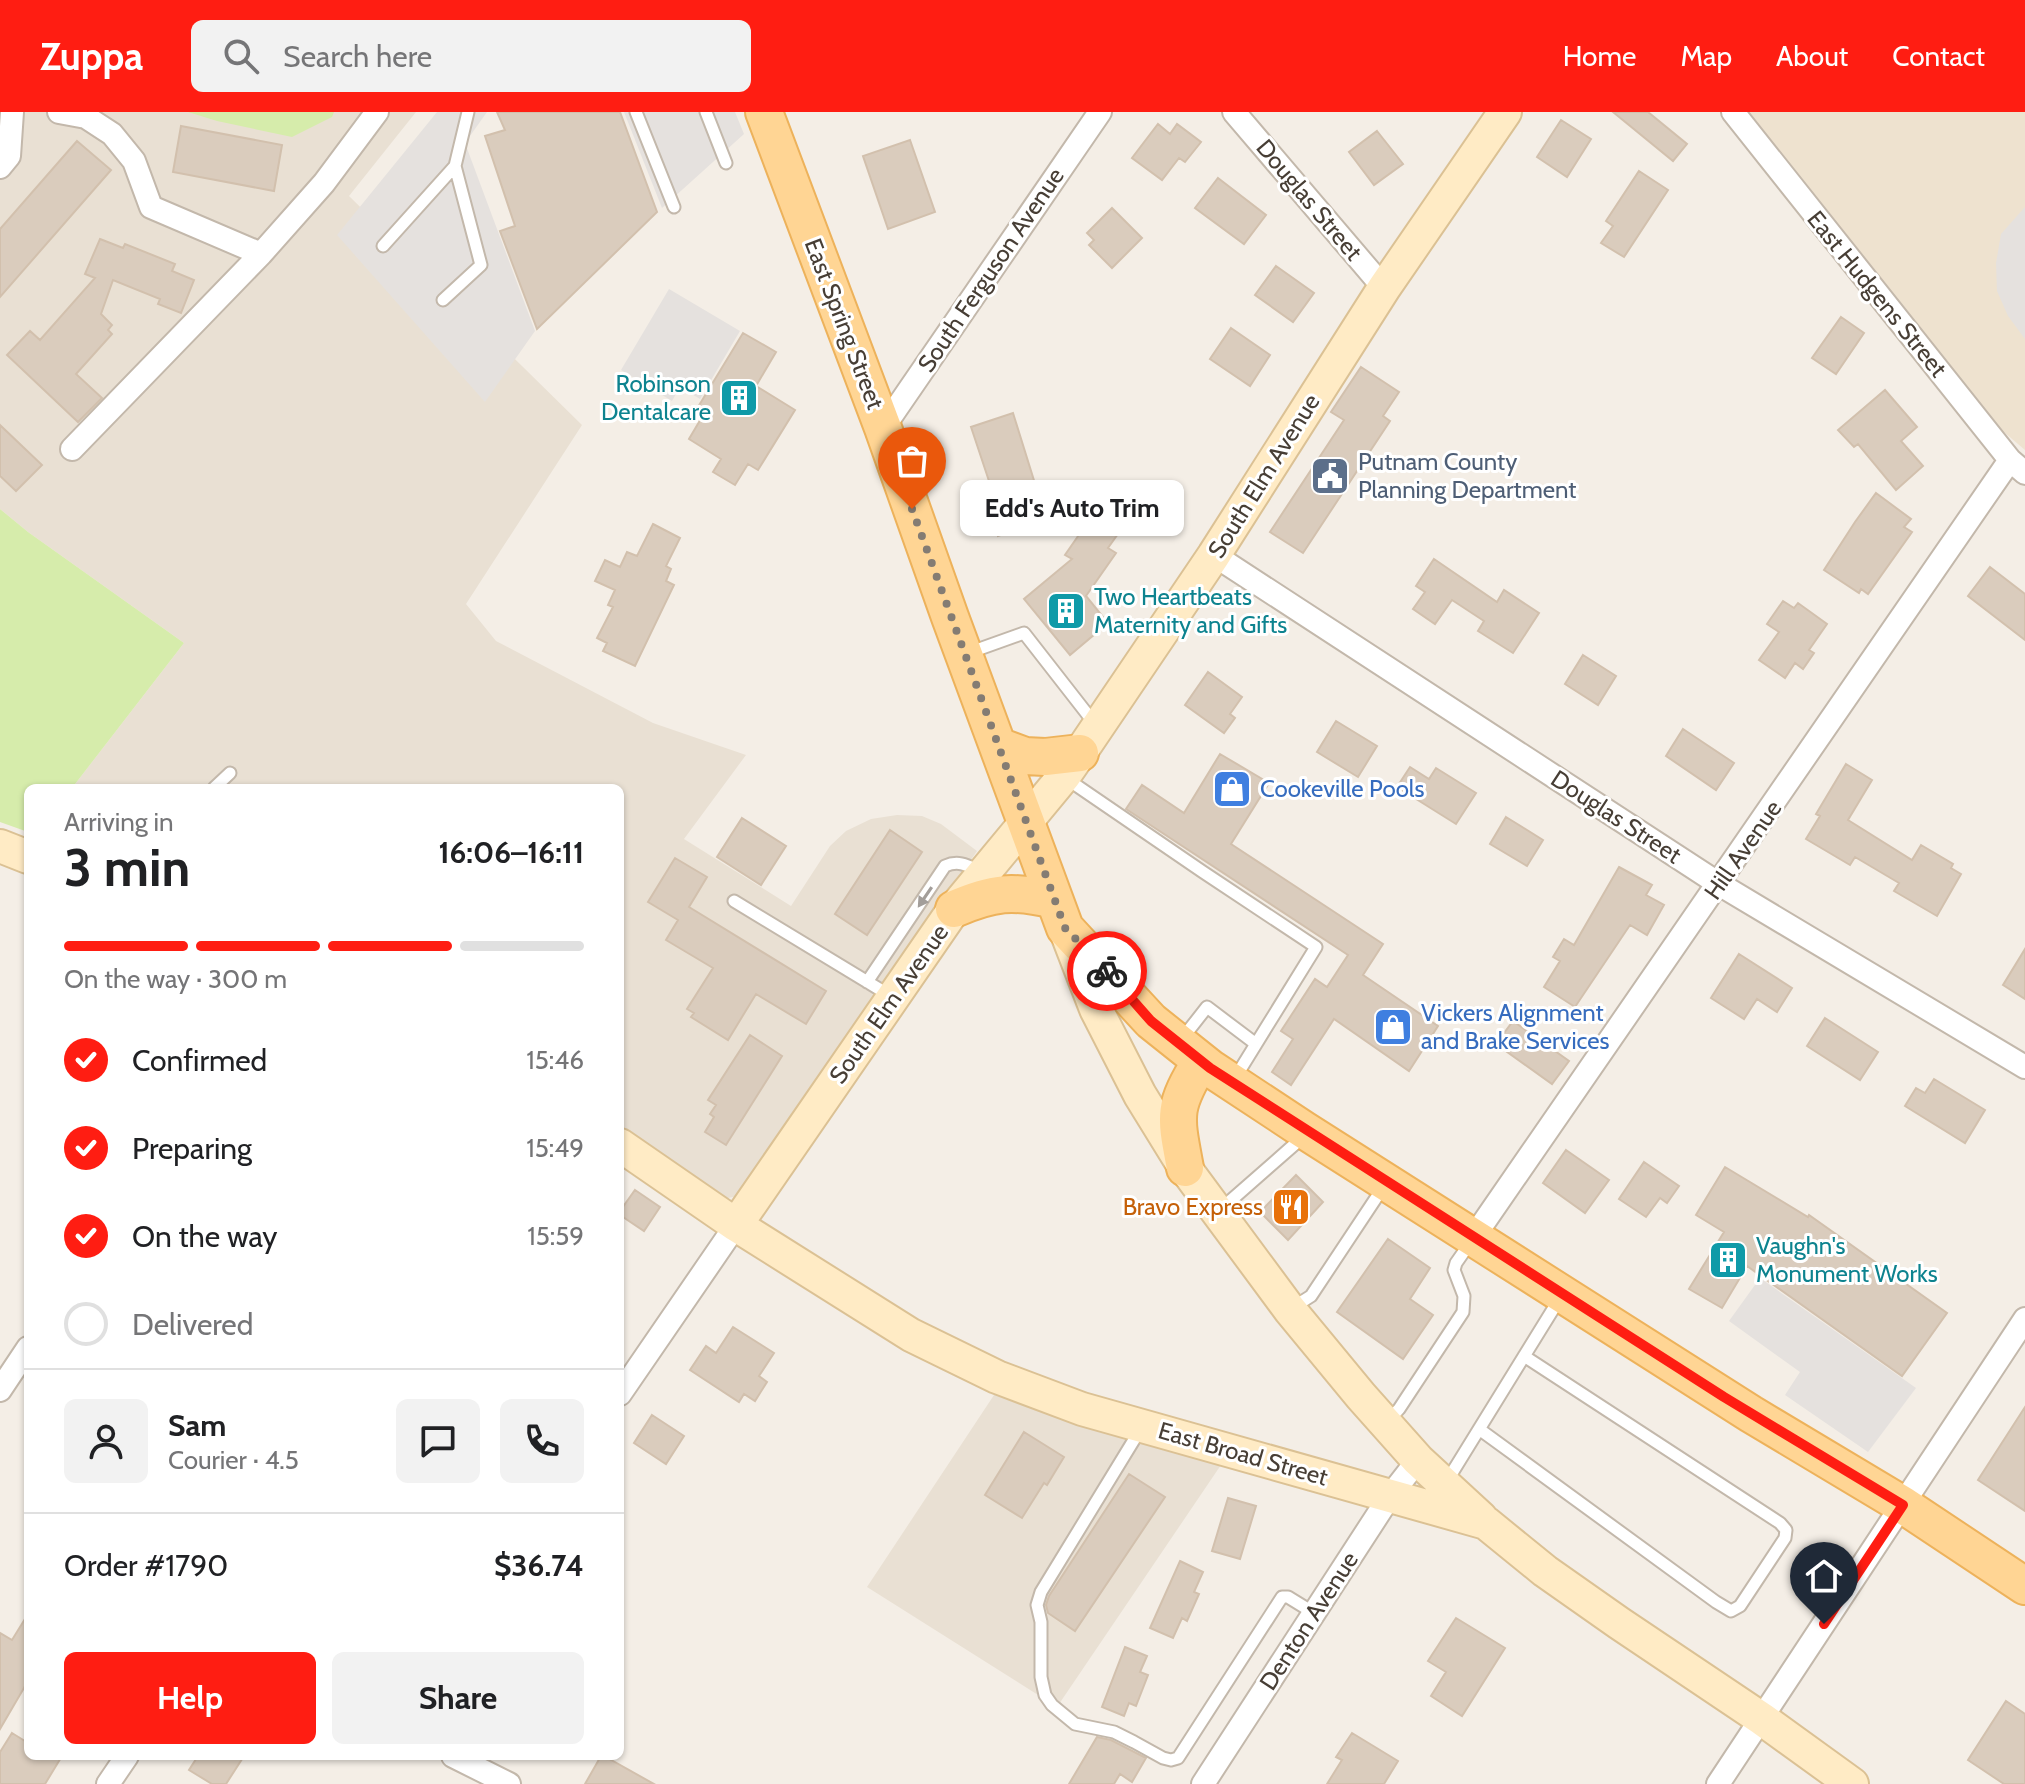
<!DOCTYPE html>
<html lang="en">
<head>
<meta charset="utf-8">
<style>
  body { margin:0; font-family:Cabin,sans-serif; background:#f2f2f2; color:#202124; height:100vh; display:flex; flex-direction:column; font-size:30px; white-space:nowrap }
  * { box-sizing:border-box; margin:0 }
  p { font-size:26px; color:#757577 }
  .icon { flex:none; width:44px; height:44px; fill:none; stroke:currentColor; stroke-width:2; stroke-linecap:round; stroke-linejoin:round }
  .map { position:relative; flex:1; overflow:hidden }
  .panel { position:absolute; left:24px; top:672px; width:600px; height:976px; display:flex; flex-direction:column; background:#fff; border-radius:12px; box-shadow:0 2px 6px #0004 }
  .panel>* { flex:none }
  .pin { position:absolute; display:grid; place-items:center; width:68px; height:68px; color:#fff; margin:-82px -34px; border-radius:50% 50% 50% 0; rotate:-45deg; box-shadow:0 0 8px #0007 }
  .pin .icon { rotate:45deg }
  .courier { position:absolute; display:grid; place-items:center; width:80px; height:80px; margin:-40px; border:6px solid #ff1d12; border-radius:50%; background:#fff; color:#222; box-shadow:0 2px 10px #0007 }
  .bubble { position:absolute; height:56px; border-radius:12px; background:#fff; box-shadow:0 2px 6px #0004; font-size:26px; font-weight:800; line-height:56px; text-align:center }
  .head em { font-style:normal; font-weight:800 }
  .head div { display:flex; flex-direction:column-reverse }
  .head { display:flex; align-items:center; justify-content:space-between; height:136px; padding:0 40px }
  h1 { font-size:52px; font-weight:800; line-height:60px }
  .bar { display:grid; grid-template-columns:repeat(4,1fr); gap:12px 8px; align-content:center; height:96px; padding:0 40px }
  .bar i { height:10px; border-radius:6px; background:#e0e0e0 }
  .bar .current { background:#ff1d12 }
  .bar p { grid-column:span 4 }
  .line { display:flex; align-items:center; gap:20px; padding:0 40px; border-top:2px solid #e0e0e0 }
  .line div { flex:1 }
  .round { display:grid; place-items:center; flex:none; width:84px; height:84px; border-radius:12px; background:#f2f2f2 }
  ol { padding:0 40px; list-style:none }
  li { display:flex; align-items:center; gap:24px; height:88px }
  li p { margin-inline-start:auto }
  li .icon { padding:8px; border-radius:50%; background:#ff1d12; color:#fff; stroke-width:4 }
  li:last-child { color:#757577 }
  li i { width:44px; height:44px; border:4px solid #e0e0e0; border-radius:50% }
  .button { display:flex; gap:16px; margin-top:auto; padding:16px 40px }
  .button a { flex:1; height:92px; border-radius:12px; background:#ff1d12; color:#fff; font-size:32px; font-weight:800; line-height:92px; text-align:center }
  .button a+a { background:#f2f2f2; color:#202124 }
  header { display:flex; align-items:center; gap:48px; box-sizing:border-box; height:112px; padding:0 40px; background:#ff1d12; color:#fff }
  header strong { font-size:38px }
  nav { display:flex; gap:44px; margin-inline-start:auto; font-size:28px }
  .search { width:560px; height:72px; background:#f2f2f2; display:flex; align-items:center; gap:20px; box-sizing:border-box; padding:0 28px; border-radius:12px; color:#757577; font-size:30px }
  .map>svg:first-child { display:block }
</style>
</head>
<body>
<header>
<strong>Zuppa</strong>
<div class="search"><svg class="icon" aria-label="search" viewBox="0 0 24 24"><circle cx="10" cy="10" r="6"/><path d="M15 15l6 6"/></svg>Search here</div>
<nav><a>Home</a><a>Map</a><a>About</a><a>Contact</a></nav>
</header>
<div class="map">
<svg width="2025" height="1672" viewBox="0 0 2025 1672">
  <rect width="100%" height="100%" fill="#f4eee6"/>
  <path fill="#e9e0d3" d="M 0,0 L 416,0 L 349,84 L 582,313 L 466,492 L 496,529 L 653,611 L 746,643 L 684,727 L 791,794 L 830,734 L 846,719 L 871,707 L 897,703 L 922,704 L 941,712 L 977,739 L 738,1084 L 728,1086 L 720,1083 L 620,1017 L 620,676 L 72,676 L 184,531 L 28,420 L 0,397 Z
    M 996,1280 L 1225,1347 L 1057,1595 L 867,1475 Z"/>
  <path fill="#eee2cf" d="M 1749,0 L 2025,0 L 2025,338 L 1998,315 Z"/>
  <path fill="#d6ecab" d="M 188,0 L 334,0 L 332,5 L 292,25 L 217,9 Z
    M 0,397 L 28,420 L 184,531 L 72,676 L 28,676 L 28,720 L 0,710 Z"/>
  <path fill="#e5e1de" d="M 437,0 L 487,0 L 465,31 L 535,219 L 485,290 L 337,123 Z
    M 624,0 L 735,0 L 744,22 L 662,96 Z
    M 2025,95 L 2025,227 L 2008,204 L 1997,179 L 1996,151 L 2001,122 Z
    M 669,177 L 740,219 L 700,287 L 680,275 L 672,289 L 621,258 Z
    M 1760,1166 L 1916,1276 L 1868,1340 L 1785,1283 L 1800,1260 L 1729,1209 Z"/>
  <path fill="#daccbd" stroke="#d2c0ad" stroke-width="2" d="M 497,0 L 620,0 L 657,100 L 537,217 L 500,119 L 515,114 L 485,24 L 505,18 Z
    M 1613,0 L 1648,0 L 1687,32 L 1673,49 Z
    M 1561,8 L 1591,27 L 1567,65 L 1537,45 Z
    M 1158,12 L 1170,22 L 1177,12 L 1201,30 L 1185,50 L 1179,46 L 1162,68 L 1132,46 Z
    M 181,14 L 282,33 L 274,79 L 173,60 Z
    M 1377,19 L 1403,52 L 1374,73 L 1349,40 Z
    M 910,28 L 935,100 L 888,117 L 863,44 Z
    M 77,29 L 111,58 L 0,185 L 0,117 Z
    M 1639,59 L 1668,78 L 1624,145 L 1601,131 L 1613,114 L 1606,109 Z
    M 1218,66 L 1266,103 L 1244,132 L 1195,96 Z
    M 1112,96 L 1142,126 L 1112,156 L 1089,133 L 1094,128 L 1087,121 Z
    M 100,127 L 123,136 L 125,132 L 175,152 L 172,159 L 194,168 L 181,201 L 158,192 L 160,187 L 113,168 L 101,202 L 112,213 L 108,218 L 112,222 L 76,262 L 102,286 L 78,310 L 7,243 L 30,219 L 40,228 L 95,166 L 85,162 Z
    M 1276,154 L 1314,181 L 1293,210 L 1255,183 Z
    M 1841,205 L 1864,221 L 1836,262 L 1812,246 Z
    M 1231,216 L 1270,243 L 1250,274 L 1210,247 Z
    M 743,221 L 776,240 L 756,274 L 795,298 L 758,358 L 748,352 L 735,373 L 713,360 L 721,347 L 689,327 L 702,305 L 695,300 Z
    M 1361,255 L 1399,280 L 1383,304 L 1390,309 L 1303,441 L 1270,420 L 1344,308 L 1331,300 Z
    M 1885,278 L 1917,315 L 1901,329 L 1923,354 L 1896,378 L 1858,332 L 1854,335 L 1838,318 Z
    M 1013,301 L 1046,407 L 998,424 L 987,386 L 994,384 L 971,315 Z
    M 0,313 L 42,353 L 16,379 L 0,364 Z
    M 1876,381 L 1911,407 L 1904,415 L 1912,420 L 1868,482 L 1861,477 L 1859,481 L 1824,458 L 1855,410 Z
    M 1099,394 L 1125,412 L 1108,436 L 1116,441 L 1086,484 L 1108,511 L 1070,543 L 1024,487 L 1072,447 L 1065,443 Z
    M 653,412 L 680,426 L 666,454 L 671,457 L 666,469 L 674,473 L 635,554 L 603,539 L 607,531 L 597,526 L 613,495 L 608,493 L 615,478 L 595,469 L 605,448 L 620,455 L 627,440 L 637,444 Z
    M 1434,447 L 1497,490 L 1504,478 L 1539,501 L 1513,541 L 1478,519 L 1484,509 L 1452,488 L 1435,512 L 1413,497 L 1425,480 L 1416,474 Z
    M 1990,455 L 2025,482 L 2025,528 L 1968,484 Z
    M 1783,489 L 1794,496 L 1798,491 L 1827,512 L 1809,538 L 1814,541 L 1803,557 L 1795,551 L 1785,566 L 1759,548 L 1779,520 L 1767,512 Z
    M 1583,543 L 1616,564 L 1598,593 L 1565,572 Z
    M 1208,560 L 1242,585 L 1230,602 L 1235,606 L 1224,621 L 1185,593 Z
    M 1336,609 L 1377,634 L 1358,665 L 1317,640 Z
    M 1683,617 L 1734,651 L 1716,678 L 1666,644 Z
    M 1220,642 L 1269,671 L 1231,732 L 1383,832 L 1363,863 L 1438,914 L 1409,959 L 1334,907 L 1291,973 L 1272,960 L 1293,927 L 1281,919 L 1315,867 L 1327,875 L 1348,843 L 1126,697 L 1142,673 L 1184,701 Z
    M 1846,652 L 1872,668 L 1848,708 L 1912,748 L 1921,733 L 1953,752 L 1951,756 L 1961,762 L 1937,804 L 1894,779 L 1899,771 L 1855,745 L 1850,753 L 1806,727 L 1820,704 L 1816,702 Z
    M 1410,655 L 1429,667 L 1436,656 L 1476,681 L 1456,712 L 1397,675 Z
    M 1506,705 L 1543,728 L 1527,754 L 1490,732 Z
    M 742,706 L 786,734 L 761,773 L 717,745 Z
    M 890,718 L 922,740 L 867,823 L 835,802 Z
    M 675,746 L 707,765 L 689,795 L 826,879 L 806,912 L 756,882 L 728,928 L 691,905 L 694,901 L 687,897 L 713,856 L 666,828 L 678,808 L 648,790 Z
    M 1619,755 L 1652,773 L 1646,783 L 1664,793 L 1647,823 L 1630,813 L 1575,895 L 1544,875 L 1560,849 L 1553,845 L 1564,827 L 1574,833 Z
    M 2025,837 L 2025,887 L 2003,873 Z
    M 1739,842 L 1792,876 L 1777,900 L 1757,887 L 1744,907 L 1711,886 Z
    M 1825,906 L 1878,940 L 1860,968 L 1807,934 Z
    M 1513,909 L 1569,949 L 1552,972 L 1496,932 Z
    M 750,923 L 782,944 L 726,1033 L 705,1020 L 714,1005 L 710,1002 L 716,993 L 708,988 Z
    M 1934,967 L 1985,998 L 1965,1031 L 1905,994 L 1916,976 L 1925,981 Z
    M 1566,1038 L 1609,1068 L 1585,1101 L 1543,1071 Z
    M 1644,1050 L 1679,1074 L 1667,1091 L 1660,1086 L 1646,1105 L 1619,1087 Z
    M 1725,1055 L 1808,1105 L 1809,1103 L 1947,1201 L 1902,1264 L 1747,1154 L 1722,1196 L 1689,1177 L 1724,1120 L 1696,1103 Z
    M 1296,1063 L 1323,1090 L 1288,1128 L 1260,1100 Z
    M 635,1078 L 660,1095 L 644,1119 L 620,1103 L 620,1099 Z
    M 1388,1127 L 1430,1156 L 1410,1187 L 1433,1203 L 1403,1247 L 1337,1200 Z
    M 733,1215 L 774,1241 L 759,1264 L 767,1270 L 755,1289 L 744,1282 L 739,1290 L 690,1258 L 706,1234 L 716,1241 Z
    M 2025,1295 L 2025,1399 L 1978,1368 Z
    M 652,1303 L 684,1324 L 666,1352 L 634,1331 Z
    M 1024,1320 L 1064,1345 L 1047,1373 L 1044,1371 L 1022,1406 L 985,1383 Z
    M 1129,1362 L 1165,1385 L 1075,1519 L 1048,1501 L 1046,1493 L 1049,1484 Z
    M 1228,1386 L 1256,1394 L 1240,1447 L 1212,1439 Z
    M 1180,1449 L 1203,1460 L 1194,1480 L 1199,1482 L 1187,1509 L 1182,1506 L 1173,1526 L 1150,1516 Z
    M 28,1502 L 28,1569 L 0,1617 L 0,1521 L 12,1528 Z
    M 1456,1506 L 1505,1536 L 1462,1604 L 1431,1584 L 1446,1560 L 1428,1549 Z
    M 1125,1535 L 1147,1544 L 1140,1560 L 1148,1563 L 1136,1594 L 1129,1591 L 1124,1604 L 1102,1595 Z
    M 2006,1589 L 2025,1602 L 2025,1672 L 2004,1672 L 1968,1648 Z
    M 12,1621 L 28,1631 L 28,1644 L 62,1644 L 45,1672 L 0,1672 L 0,1640 Z
    M 1352,1621 L 1398,1649 L 1384,1672 L 1327,1672 L 1342,1648 L 1336,1645 Z
    M 1097,1625 L 1111,1628 L 1146,1646 L 1132,1670 L 1120,1662 L 1114,1672 L 1069,1672 Z
    M 198,1644 L 244,1644 L 226,1672 L 212,1672 L 189,1658 Z
    M 601,1644 L 604,1644 L 654,1672 L 585,1672 Z"/>
  <g fill="none" stroke-linecap="round" stroke-linejoin="round">
    <defs>
      <path id="lane" d="M 636,0 L 674,95
        M 706,0 L 726,51
        M 383,134 L 455,54 L 468,0
        M 443,188 L 481,153 L 455,54
        M 968,541 L 1024,521 L 1095,612
        M 1067,667 L 1203,760 L 1316,835 L 1256,932 L 1207,895 L 1181,928
        M 214,676 L 230,661
        M 734,789 L 889,883
        M 867,870 L 945,754 C 958,748 967,753 980,759
        M 1235,966 L 1256,932
        M 1221,1097 L 1295,1032 L 1302,1022
        M 1292,1196 L 1311,1184 L 1384,1074
        M 1386,1311 L 1399,1297 L 1463,1200 L 1464,1184 L 1454,1158 L 1456,1151 L 1470,1131
        M 1479,1317 L 1716,1490 L 1731,1499 L 1740,1494 L 1785,1426 L 1786,1418 L 1780,1411 L 1524,1244
        M 1140,1318 L 1041,1480 L 1037,1493 L 1041,1510 L 1041,1565 L 1045,1583 L 1052,1593 L 1075,1612 L 1114,1620 L 1134,1630 L 1163,1646 L 1171,1648 L 1178,1646 L 1282,1485 L 1288,1485 L 1314,1501
        M 1447,1369 L 1560,1186"/>
      <path id="street" d="M 59,0 L 86,5 L 112,22 L 134,49 L 151,95 L 261,142 L 324,71 L 377,0
        M 1234,0 L 1384,176
        M 1733,0 L 2010,348 L 2025,361
        M 0,55 L 9,44 L 12,0
        M 883,316 L 1100,0
        M 72,337 L 261,142
        M 1214,443 L 1719,772 L 2025,955
        M 1473,1126 L 2010,348
        M 0,1278 L 28,1236
        M 620,1282 L 736,1113
        M 453,1644 L 509,1672
        M 108,1672 L 127,1644
        M 1203,1672 L 1390,1384 L 1418,1348
        M 1718,1672 L 2025,1207"/>
      <path id="secondary" d="M 0,734 L 28,745
        M 1067,822 L 1096,897 L 1140,983 L 1185,1056 L 1290,1198 L 1361,1284 L 1418,1348 L 1481,1406
        M 620,1033 L 736,1113 L 911,1223 L 997,1265 L 1082,1297 L 1486,1411 L 1545,1459 L 1619,1511 L 1762,1607 L 1852,1672
        M 736,1113 L 954,797 L 1064,664 L 1080,641 L 1214,443 L 1384,176 L 1505,0"/>
      <path id="primary" d="M 764,0 L 883,316 L 950,505 L 1065,816 L 1151,909 L 1210,956 L 1304,1018 L 1751,1302 L 1903,1393 L 2025,1474
        M 998,634 L 1025,644 L 1045,645 L 1080,641
        M 954,797 C 993,780 1013,778 1054,788
        M 1185,1056 C 1175,1003 1172,996 1201,949"/>
    </defs>
    <use href="#lane" stroke="#c3b8ab" stroke-width="15"/>
    <use href="#street" stroke="#c3b8ab" stroke-width="26"/>
    <use href="#secondary" stroke="#dbc194" stroke-width="36"/>
    <use href="#primary" stroke="#edb25b" stroke-width="40"/>
    <use href="#lane" stroke="#fff" stroke-width="11"/>
    <use href="#street" stroke="#fff" stroke-width="22"/>
    <use href="#secondary" stroke="#ffebc5" stroke-width="32"/>
    <use href="#primary" stroke="#ffd594" stroke-width="36"/>
  </g>
  <defs><path id="oneway-solid" d="M-6-.8H1V-3.2L6.5 0L1 3.2V.8H-6Z" transform="scale(2)"/></defs>
  <use fill="#a39e9a" href="#oneway-solid" transform="translate(925 785) rotate(124)"/>
  <g fill="none" stroke-linecap="round" stroke-linejoin="round">
    <path stroke="#847c73" stroke-width="8" stroke-dasharray="0 14.4" d="M 912,397 L 1065,816 L 1107,859"/>
    <path stroke="#ff1d12" stroke-width="10" d="M 1107,859 L 1151,909 L 1210,956 L 1724,1285 L 1903,1393 L 1824,1512"/>
  </g>
  <defs>
    <symbol id="building-square" viewBox="-11 -11 22 22"><rect x="-9" y="-9" width="18" height="18" rx="4" fill="#0f9aa8" stroke="#fff"/><path d="M-4-6H4V6H1V3H-1V6H-4ZM-2.5-4.3h1.7v1.8h-1.7ZM.8-4.3h1.7v1.8H.8ZM-2.5-1h1.7V.8h-1.7ZM.8-1h1.7V.8H.8Z" fill="#fff"/></symbol>
    <symbol id="civic-square" viewBox="-11 -11 22 22"><rect x="-9" y="-9" width="18" height="18" rx="4" fill="#5c6f8a" stroke="#fff"/><path d="M-.6-6.5H3V-4.5H.6V-3L4-1V1h2V6H-6V1h2V-1L-.6-3ZM-1.2 2.5V6h2.4V2.5Z" fill="#fff"/></symbol>
    <symbol id="shop-square" viewBox="-11 -11 22 22"><rect x="-9" y="-9" width="18" height="18" rx="4" fill="#3f7fe0" stroke="#fff"/><path d="M-5-2.5h2.3a2.7 3.5 0 0 1 5.4 0H5L5.5 6h-11ZM-1.5-2.5h3a1.5 2.3 0 0 0-3 0Z" fill="#fff"/></symbol>
    <symbol id="restaurant-square" viewBox="-11 -11 22 22"><rect x="-9" y="-9" width="18" height="18" rx="4" fill="#e8710a" stroke="#fff"/><path d="M-5-6h1v4h1v-4h1v4h1v-4h1v5L-1.5 .5V6h-2V.5L-5-1ZM5-6V6H3V1.5H1.5Q1.5-4 5-6Z" fill="#fff"/></symbol>
  </defs>
  <g fill-rule="evenodd">
    <use href="#building-square" x="717" y="264" width="44" height="44"/>
    <use href="#civic-square" x="1308" y="342" width="44" height="44"/>
    <use href="#building-square" x="1044" y="477" width="44" height="44"/>
    <use href="#shop-square" x="1210" y="655" width="44" height="44"/>
    <use href="#shop-square" x="1371" y="893" width="44" height="44"/>
    <use href="#restaurant-square" x="1269" y="1073" width="44" height="44"/>
    <use href="#building-square" x="1706" y="1126" width="44" height="44"/>
  </g>
  <g text-anchor="middle" stroke-width="6" stroke-linejoin="round" paint-order="stroke">
    <g font-size="24" fill="#473e35" stroke="#fff">
      <text transform="translate(1309 88) rotate(50)" y="8">Douglas Street</text>
      <text transform="translate(991 158) rotate(-56)" y="8">South Ferguson Avenue</text>
      <text transform="translate(1877 182) rotate(51)" y="8">East Hudgens Street</text>
      <text transform="translate(844 212) rotate(69)" y="8">East Spring Street</text>
      <text transform="translate(1264 364) rotate(-58)" y="8">South Elm Avenue</text>
      <text transform="translate(1616 705) rotate(33)" y="8">Douglas Street</text>
      <text transform="translate(1743 738) rotate(-55)" y="8">Hill Avenue</text>
      <text transform="translate(889 892) rotate(-55)" y="8">South Elm Avenue</text>
      <text transform="translate(1243 1342) rotate(16)" y="8">East Broad Street</text>
      <text transform="translate(1309 1509) rotate(-57)" y="8">Denton Avenue</text>
    </g>
    <g font-size="24" fill="#0d838f" stroke="#fff" text-anchor="start">
      <text x="711" y="280" text-anchor="end">Robinson<tspan x="711" dy="28">Dentalcare</tspan></text>
      <text x="1094" y="493">Two Heartbeats<tspan x="1094" dy="28">Maternity and Gifts</tspan></text>
      <text x="1756" y="1142">Vaughn's<tspan x="1756" dy="28">Monument Works</tspan></text>
    </g>
    <g font-size="24" fill="#4e5e75" stroke="#fff" text-anchor="start">
      <text x="1358" y="358">Putnam County<tspan x="1358" dy="28">Planning Department</tspan></text>
    </g>
    <g font-size="24" fill="#366cbe" stroke="#fff" text-anchor="start">
      <text x="1260" y="685">Cookeville Pools</text>
      <text x="1421" y="909">Vickers Alignment<tspan x="1421" dy="28">and Brake Services</tspan></text>
    </g>
    <g font-size="24" fill="#c56008" stroke="#fff" text-anchor="end">
      <text x="1263" y="1103">Bravo Express</text>
    </g>
  </g>
</svg>
<div class="pin" style="left:912px;top:397px;background:#ea580c"><svg class="icon" aria-label="bag" viewBox="0 0 24 24"><path d="M5 8h14l-1 12H6zM9 8a3 3 0 0 1 6 0"/></svg></div>
<div class="pin" style="left:1824px;top:1512px;background:#1f2937"><svg class="icon" aria-label="home" viewBox="0 0 24 24"><path d="M3 11l9-7 9 7M6 9v11h12V9"/></svg></div>
<div class="courier" style="left:1107px;top:859px"><svg class="icon" aria-label="bike" viewBox="0 0 24 24"><circle cx="6" cy="16" r="4"/><circle cx="18" cy="16" r="4"/><path d="M6 16l4-8h5l3 8M10 8l3 8H6M13 5h3"/></svg></div>
<div class="bubble" style="left:960px;top:368px;width:224px">Edd's Auto Trim</div>
<section class="panel">
<div class="head"><div><h1>3 min</h1><p>Arriving in</p></div><em>16:06–16:11</em></div>
<div class="bar"><i class="current"></i><i class="current"></i><i class="current"></i><i></i><p>On the way · 300 m</p></div>
<ol>
<li><svg class="icon" aria-label="check" viewBox="0 0 24 24"><path d="M5 12l5 5 9-10"/></svg>Confirmed<p>15:46</p></li>
<li><svg class="icon" aria-label="check" viewBox="0 0 24 24"><path d="M5 12l5 5 9-10"/></svg>Preparing<p>15:49</p></li>
<li><svg class="icon" aria-label="check" viewBox="0 0 24 24"><path d="M5 12l5 5 9-10"/></svg>On the way<p>15:59</p></li>
<li><i></i>Delivered</li>
</ol>
<div class="line" style="height:144px"><a class="round"><svg class="icon" aria-label="person" viewBox="0 0 24 24"><circle cx="12" cy="8" r="4"/><path d="M4 21q1-7 8-7t8 7"/></svg></a><div><b>Sam</b><p>Courier · 4.5</p></div><a class="round"><svg class="icon" aria-label="chat" viewBox="0 0 24 24"><path d="M4 5h16v11H9l-5 4z"/></svg></a><a class="round"><svg class="icon" aria-label="phone" viewBox="0 0 24 24"><path d="M5 4h4l2 5-3 2q2 4 5 5l2-3 5 2v4C11 20 4 13 5 4z"/></svg></a></div>
<div class="line" style="height:104px"><div>Order #1790</div><b>$36.74</b></div>
<div class="button"><a>Help</a><a>Share</a></div>
</section>
</div>
</body>
</html>
